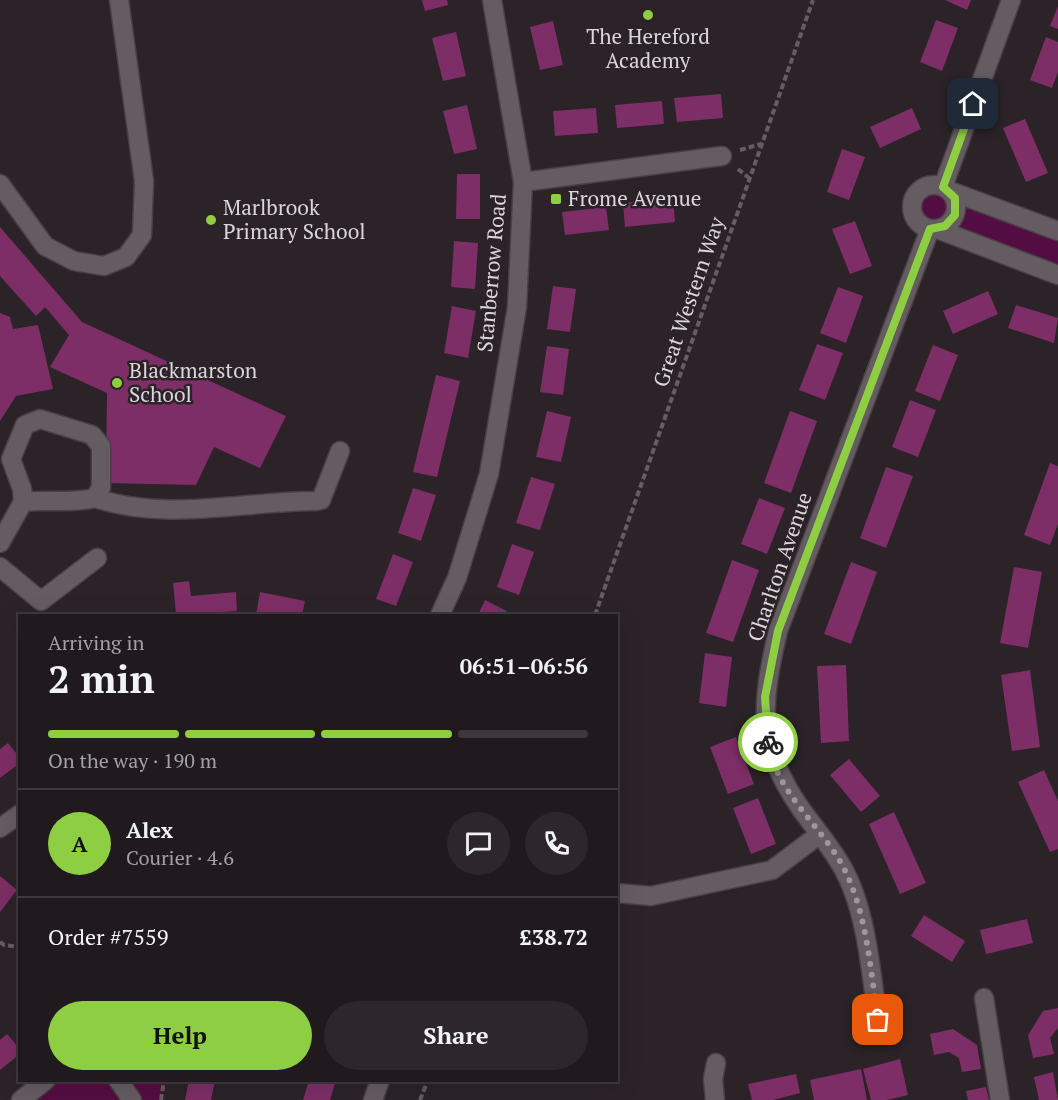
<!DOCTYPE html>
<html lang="en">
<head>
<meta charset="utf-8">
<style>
  body { margin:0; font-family:"PT Serif",serif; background:#2d272b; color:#f1f3f6; height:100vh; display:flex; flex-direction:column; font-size:22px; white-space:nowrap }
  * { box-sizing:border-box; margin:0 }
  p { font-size:20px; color:#a2a1a4 }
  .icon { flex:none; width:33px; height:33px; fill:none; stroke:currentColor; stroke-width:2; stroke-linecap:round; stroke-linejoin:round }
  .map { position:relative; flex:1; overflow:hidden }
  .panel { position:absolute; left:18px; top:614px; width:600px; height:468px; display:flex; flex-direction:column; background:#201a1e; border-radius:0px; box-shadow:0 6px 24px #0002,0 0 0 2px #3d383c }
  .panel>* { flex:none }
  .pin { position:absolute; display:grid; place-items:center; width:51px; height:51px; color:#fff; margin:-26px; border-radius:12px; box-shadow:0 3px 9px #0006 }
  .courier { position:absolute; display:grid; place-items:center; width:60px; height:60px; margin:-30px; border:4px solid #8ece43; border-radius:50%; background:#fff; color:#222; box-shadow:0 2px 8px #0007 }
  .overview em { font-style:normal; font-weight:700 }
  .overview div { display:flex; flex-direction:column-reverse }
  .overview { display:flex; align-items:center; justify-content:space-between; height:102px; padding:0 30px }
  h1 { font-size:39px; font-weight:700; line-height:45px }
  .bar { display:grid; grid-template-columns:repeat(4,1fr); gap:9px 6px; align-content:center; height:72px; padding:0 30px }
  .bar i { height:8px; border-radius:4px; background:#3d383c }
  .bar .active { background:#8ece43 }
  .bar p { grid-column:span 4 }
  .line { display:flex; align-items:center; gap:15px; padding:0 30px; border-top:2px solid #3d383c }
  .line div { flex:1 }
  .round { display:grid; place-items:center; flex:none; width:63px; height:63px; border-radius:32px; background:#2d272b }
  .button { display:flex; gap:12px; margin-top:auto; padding:12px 30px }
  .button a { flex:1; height:69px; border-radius:36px; background:#8ece43; color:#111; font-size:24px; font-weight:700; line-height:69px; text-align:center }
  .button a+a { background:#2d272b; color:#f1f3f6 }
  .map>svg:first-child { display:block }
</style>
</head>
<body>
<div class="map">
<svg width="1058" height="1100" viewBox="0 0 1058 1100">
  <rect width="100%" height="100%" fill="#2b2328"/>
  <path fill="#540d42" d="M 936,184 L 1058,230 L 1058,276 L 930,229 L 913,214 L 918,191 Z
    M 46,1080 L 164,1080 L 161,1100 L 21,1100 Z"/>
  <path fill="#7d2e66" d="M 422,0 L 447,0 L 448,5 L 425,11 Z
    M 945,0 L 971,0 L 967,10 Z
    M 1058,6 L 1058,29 L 1050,26 Z
    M 936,20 L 958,28 L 942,71 L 920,62 Z
    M 553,21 L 563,65 L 540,70 L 530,27 Z
    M 456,32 L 466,76 L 443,81 L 432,38 Z
    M 1046,37 L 1058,42 L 1058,72 L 1052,88 L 1030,80 Z
    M 721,94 L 723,118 L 677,122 L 674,98 Z
    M 662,101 L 664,124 L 617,128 L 615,105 Z
    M 467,105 L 477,149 L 454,154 L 443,111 Z
    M 596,108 L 598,133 L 555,136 L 553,111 Z
    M 912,108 L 921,129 L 880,148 L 870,127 Z
    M 1025,119 L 1048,173 L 1026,182 L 1003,128 Z
    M 842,149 L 865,157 L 849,200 L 827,192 Z
    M 457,174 L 480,174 L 480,219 L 456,219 Z
    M 673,198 L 675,222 L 625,227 L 623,203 Z
    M 606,207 L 609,230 L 565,235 L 562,212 Z
    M 855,221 L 872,266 L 850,274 L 832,229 Z
    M 0,227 L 82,322 L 286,416 L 260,468 L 214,447 L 196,485 L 106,483 L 107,393 L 50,367 L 69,335 L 45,307 L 36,316 L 0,276 Z
    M 454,241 L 478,243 L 475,289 L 451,287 Z
    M 553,286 L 576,289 L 570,332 L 547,329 Z
    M 838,287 L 863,296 L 846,343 L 820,333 Z
    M 988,291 L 998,314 L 953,334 L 943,311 Z
    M 1016,305 L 1058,318 L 1054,343 L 1008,328 Z
    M 452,306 L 476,311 L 468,358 L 444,353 Z
    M 0,313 L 10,317 L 13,329 L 38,325 L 53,389 L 16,396 L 0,421 Z
    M 817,344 L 843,353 L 825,400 L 799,390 Z
    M 933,345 L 958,355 L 940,401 L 915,391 Z
    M 547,346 L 569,349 L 563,395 L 540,392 Z
    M 436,375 L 460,381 L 437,477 L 413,472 Z
    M 910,400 L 936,410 L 918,457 L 892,447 Z
    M 547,411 L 571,417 L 561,462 L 536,457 Z
    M 790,411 L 817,421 L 791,493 L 764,483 Z
    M 1050,463 L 1058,466 L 1058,524 L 1050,545 L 1024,535 Z
    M 886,467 L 913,476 L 886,548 L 860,538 Z
    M 531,477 L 555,484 L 540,530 L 516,523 Z
    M 413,488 L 436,495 L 421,541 L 398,533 Z
    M 759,498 L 785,508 L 767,554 L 741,544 Z
    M 512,544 L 534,552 L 519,595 L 497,587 Z
    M 393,554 L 413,562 L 396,606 L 376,599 Z
    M 732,560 L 759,570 L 733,642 L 706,633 Z
    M 851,562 L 877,572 L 851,644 L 824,634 Z
    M 1014,567 L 1042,572 L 1028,648 L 1000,643 Z
    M 189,581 L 191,596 L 236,592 L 237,611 L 176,615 L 173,583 Z
    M 260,592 L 305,601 L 302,615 L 256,615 Z
    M 485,600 L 507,611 L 504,615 L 478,615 Z
    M 705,653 L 732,657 L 726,707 L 699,703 Z
    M 846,665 L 849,741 L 821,743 L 817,666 Z
    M 1030,670 L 1040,747 L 1012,751 L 1001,675 Z
    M 736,737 L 754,784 L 728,794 L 710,747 Z
    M 8,743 L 20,758 L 20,763 L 0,778 L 0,749 Z
    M 849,759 L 880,796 L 861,812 L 830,775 Z
    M 1044,770 L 1058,801 L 1058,849 L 1050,852 L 1018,782 Z
    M 758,798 L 776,844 L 751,854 L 733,808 Z
    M 894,812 L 926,883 L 900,894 L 869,824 Z
    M 0,876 L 17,890 L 0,912 Z
    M 924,915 L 965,941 L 952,962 L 911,936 Z
    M 1027,919 L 1033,943 L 986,954 L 980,930 Z
    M 1058,1008 L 1058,1028 L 1050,1038 L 1054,1054 L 1033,1058 L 1028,1035 L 1043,1011 Z
    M 953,1029 L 977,1045 L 981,1069 L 962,1072 L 959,1058 L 949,1052 L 934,1055 L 930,1034 Z
    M 7,1034 L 20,1049 L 20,1054 L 0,1070 L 0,1040 Z
    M 900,1059 L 908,1095 L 887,1100 L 871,1100 L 863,1069 Z
    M 861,1069 L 867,1100 L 814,1100 L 810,1080 Z
    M 1053,1072 L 1058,1100 L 1039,1100 L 1034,1077 Z
    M 796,1074 L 800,1093 L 773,1100 L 752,1100 L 748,1084 Z
    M 189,1080 L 215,1080 L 211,1100 L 185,1100 Z
    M 309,1080 L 336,1080 L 330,1100 L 303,1100 Z
    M 986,1087 L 989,1100 L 968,1100 L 966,1091 Z"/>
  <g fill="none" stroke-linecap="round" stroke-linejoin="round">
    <defs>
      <path id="minor" d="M 523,182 L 722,156
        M 0,184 L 45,246 L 74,261 L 104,266 L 126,257 L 142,235 L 144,181 L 119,0
        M912 207a22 22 0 1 1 44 0a22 22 0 1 1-44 0Z
        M 943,187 L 1011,0
        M 950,191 L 1058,231
        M 937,229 L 1058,275
        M 95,498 C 167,522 243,501 316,501 L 321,500 L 340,451
        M 0,543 L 23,502 L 22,489 L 11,459 L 25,425 L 40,419 L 92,435 L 101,446 L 101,487 L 95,498 C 71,504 47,499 23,502
        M 0,567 L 41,601 L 97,558
        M 440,615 L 457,578 L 489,474 L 517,307 L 523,182 L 492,0
        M 0,828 L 20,814
        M 616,893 L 651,896 L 772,870 L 820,834
        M 984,998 L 1000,1100
        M 878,1020 C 871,975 868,927 851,885 C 839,856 819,834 801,809 C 756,745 761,704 778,631 L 930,229
        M 118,1080 L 132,1100
        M 21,1100 L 46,1080
        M 373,1100 L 380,1080
        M 715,1100 L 713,1079 L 716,1063"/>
    </defs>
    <use href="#minor" stroke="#474145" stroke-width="21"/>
    <path stroke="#645d62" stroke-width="4" stroke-dasharray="6 3" stroke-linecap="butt" d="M 740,150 L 761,144
      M 738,169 L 749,178
      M 595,615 L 813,0
      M 0,942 L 4,945 L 20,947
      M 597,1080 L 597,1082
      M 161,1100 L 164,1080
      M 420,1100 L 428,1080"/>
    <use href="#minor" stroke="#655c61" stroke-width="18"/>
  </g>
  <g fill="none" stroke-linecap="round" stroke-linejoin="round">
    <path stroke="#9d979b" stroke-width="6" stroke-dasharray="0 10.8" d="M 768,742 C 775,790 818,823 841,863 C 867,910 870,968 878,1020"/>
    <path stroke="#8ece43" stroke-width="8" d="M 768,742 L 765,697 L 778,631 L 930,229 L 945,226 L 955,215 L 955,198 L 943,187 L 973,104"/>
  </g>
  <g fill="#8ece43" stroke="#2b2328" stroke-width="2">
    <circle cx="648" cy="15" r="6"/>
    <rect x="550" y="193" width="12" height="12" rx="3"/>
    <circle cx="211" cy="220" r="6"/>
    <circle cx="117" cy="383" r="6"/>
  </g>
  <g text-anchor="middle" stroke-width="5" stroke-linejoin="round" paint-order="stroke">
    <g font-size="21" fill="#dbd6d9" stroke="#2b2328" text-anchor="start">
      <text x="648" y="44" text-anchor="middle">The Hereford<tspan x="648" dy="24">Academy</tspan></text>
      <text x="568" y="206">Frome Avenue</text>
      <text x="223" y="215">Marlbrook<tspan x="223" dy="24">Primary School</tspan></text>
      <text x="129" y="378">Blackmarston<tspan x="129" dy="24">School</tspan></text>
    </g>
    <g font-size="21" fill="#dbd6d9" stroke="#2b2328">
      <text transform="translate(492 273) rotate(-85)" y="7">Stanberrow Road</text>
      <text transform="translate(689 302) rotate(-71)" y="7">Great Western Way</text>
      <text transform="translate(780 567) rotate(-71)" y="7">Charlton Avenue</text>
    </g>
  </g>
</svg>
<div class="pin" style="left:878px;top:1020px;background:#ea580c"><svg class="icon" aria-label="bag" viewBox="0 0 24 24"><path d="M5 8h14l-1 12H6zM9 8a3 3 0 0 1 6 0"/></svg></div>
<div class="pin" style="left:973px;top:104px;background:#1f2937"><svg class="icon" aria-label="home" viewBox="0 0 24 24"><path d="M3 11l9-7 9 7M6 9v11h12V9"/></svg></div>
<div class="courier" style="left:768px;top:742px"><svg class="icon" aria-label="bike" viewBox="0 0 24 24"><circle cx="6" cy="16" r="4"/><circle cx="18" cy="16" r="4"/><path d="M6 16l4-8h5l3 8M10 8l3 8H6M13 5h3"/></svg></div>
<section class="panel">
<div class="overview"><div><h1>2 min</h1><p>Arriving in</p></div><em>06:51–06:56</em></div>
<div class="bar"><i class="active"></i><i class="active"></i><i class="active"></i><i></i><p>On the way · 190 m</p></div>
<div class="line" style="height:108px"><b class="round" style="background:#8ece43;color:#111">A</b><div><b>Alex</b><p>Courier · 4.6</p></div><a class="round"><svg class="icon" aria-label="chat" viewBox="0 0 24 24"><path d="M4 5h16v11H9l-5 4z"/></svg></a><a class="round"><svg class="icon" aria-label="phone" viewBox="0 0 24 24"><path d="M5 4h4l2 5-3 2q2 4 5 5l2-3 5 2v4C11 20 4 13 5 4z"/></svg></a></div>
<div class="line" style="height:78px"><div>Order #7559</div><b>£38.72</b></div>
<div class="button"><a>Help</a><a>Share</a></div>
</section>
</div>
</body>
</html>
